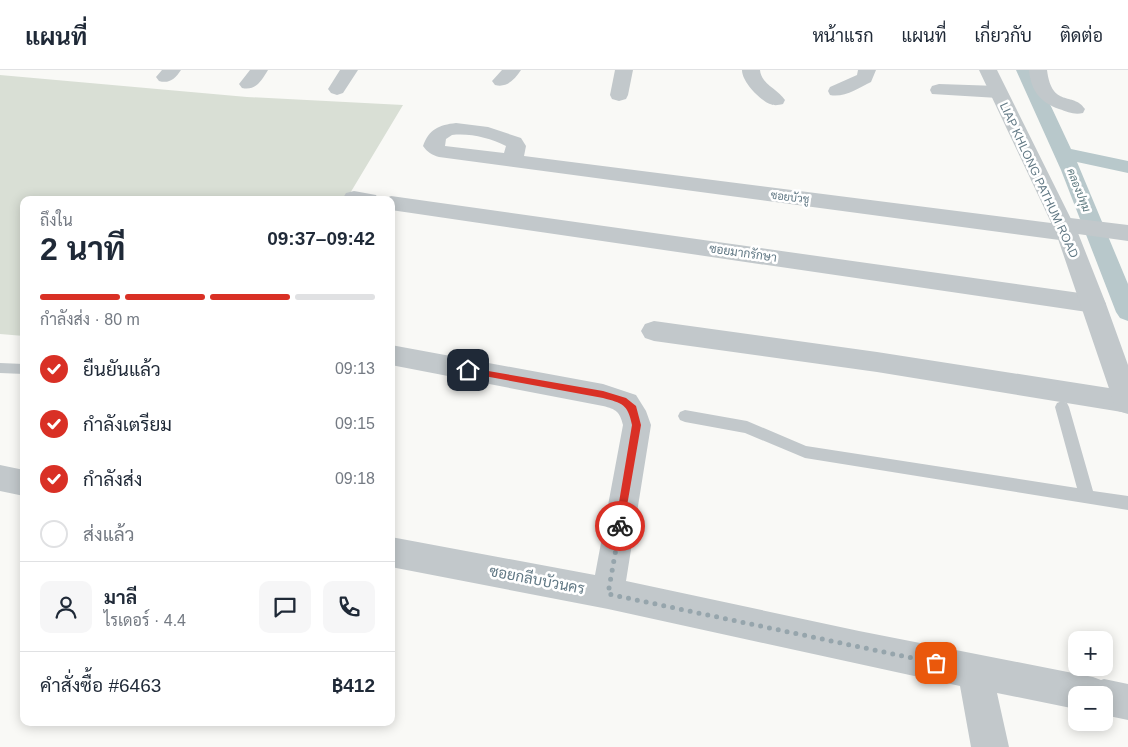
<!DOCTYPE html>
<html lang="th">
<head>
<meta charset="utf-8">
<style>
  body { margin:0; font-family:Helvetica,Sarabun,sans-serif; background:#f6f6f7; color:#1f2937; height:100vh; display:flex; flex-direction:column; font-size:19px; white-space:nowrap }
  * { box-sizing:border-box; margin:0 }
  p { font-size:16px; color:#747a83 }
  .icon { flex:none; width:28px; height:28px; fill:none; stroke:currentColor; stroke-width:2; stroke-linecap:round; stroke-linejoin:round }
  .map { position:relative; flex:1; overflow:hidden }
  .side { position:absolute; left:20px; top:126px; width:375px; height:530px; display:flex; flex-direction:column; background:#fff; border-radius:10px; box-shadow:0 2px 12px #0003 }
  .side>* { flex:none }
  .tools { position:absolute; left:1068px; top:561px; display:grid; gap:10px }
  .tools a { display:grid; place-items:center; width:45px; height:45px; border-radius:10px; background:#fff; box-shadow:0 2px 12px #0003; font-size:25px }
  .pin { position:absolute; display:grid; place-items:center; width:42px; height:42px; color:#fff; margin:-21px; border-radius:10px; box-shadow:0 2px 8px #0006 }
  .courier { position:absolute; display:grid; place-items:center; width:50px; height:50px; margin:-25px; border:4px solid #d93025; border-radius:50%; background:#fff; color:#222; box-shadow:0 1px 6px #0007 }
  .head em { font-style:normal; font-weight:700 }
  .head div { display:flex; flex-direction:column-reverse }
  .head { display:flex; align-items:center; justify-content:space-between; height:85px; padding:0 20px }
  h1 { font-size:32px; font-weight:700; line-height:38px }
  .bar { display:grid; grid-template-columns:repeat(4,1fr); gap:8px 5px; align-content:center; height:60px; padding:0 20px }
  .bar i { height:6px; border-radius:4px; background:#e0e1e3 }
  .bar .selected { background:#d93025 }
  .bar p { grid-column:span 4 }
  .line { display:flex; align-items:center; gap:12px; padding:0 20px; border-top:1px solid #e0e1e3 }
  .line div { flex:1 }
  .round { display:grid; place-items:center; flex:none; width:52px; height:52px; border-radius:10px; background:#f6f6f7 }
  ol { padding:0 20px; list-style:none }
  li { display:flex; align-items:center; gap:15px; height:55px }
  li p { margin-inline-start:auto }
  li .icon { padding:5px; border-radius:50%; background:#d93025; color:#fff; stroke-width:4 }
  li:last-child { color:#747a83 }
  li i { width:28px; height:28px; border:2px solid #e0e1e3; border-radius:50% }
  header { display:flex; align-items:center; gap:30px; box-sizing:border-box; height:70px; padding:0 25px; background:#fff; border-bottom:1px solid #e0e1e3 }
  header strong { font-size:24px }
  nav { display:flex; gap:28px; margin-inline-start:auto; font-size:18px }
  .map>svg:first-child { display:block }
</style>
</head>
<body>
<header>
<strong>แผนที่</strong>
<nav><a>หน้าแรก</a><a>แผนที่</a><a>เกี่ยวกับ</a><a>ติดต่อ</a></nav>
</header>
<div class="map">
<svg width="1128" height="677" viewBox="0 0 1128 677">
  <rect width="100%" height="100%" fill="#f9f9f6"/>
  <path fill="#d9dfd5" d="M 0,5 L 247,27 L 403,35 L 346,130 L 24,130 L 24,266 L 0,264 Z"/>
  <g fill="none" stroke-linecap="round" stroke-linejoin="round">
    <path fill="#b8c8cb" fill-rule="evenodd" d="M 1016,0 L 1034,0 L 1071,79 L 1128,91 L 1128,103 L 1077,92 L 1128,214 L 1128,251 L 1120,248 L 1116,242 L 1061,100 Z"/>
    <path fill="#c2c8cb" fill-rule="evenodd" d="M 0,293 L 24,294 L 24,304 L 0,303 Z
      M 1062,331 L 1067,333 L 1069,337 L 1093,421 L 1128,426 L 1128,440 L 805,388 L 745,363 L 685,352 L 680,350 L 678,346 L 680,342 L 685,340 L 747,351 L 806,376 L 1077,418 L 1055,337 L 1057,333 Z"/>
    <path fill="#c2c8cb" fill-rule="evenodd" d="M 162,0 L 181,0 C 175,9 169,14 159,11 L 156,7 Z
      M 250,0 L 268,0 C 261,11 256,21 242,18 L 239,14 Z
      M 340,0 L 358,0 L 343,23 L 337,25 L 331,23 L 328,19 Z
      M 502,0 L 521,0 C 514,10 507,18 495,15 L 492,11 Z
      M 615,0 L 633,0 L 628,25 L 626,29 L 619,31 L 612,29 L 610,25 Z
      M 742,0 L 760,0 C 761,14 778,19 785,30 L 783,34 C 778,35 775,36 770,34 C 760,30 742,12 742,0 Z
      M 858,0 L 876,0 L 871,12 C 859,18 844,28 830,25 L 828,21 L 830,17 L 857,5 Z
      M 1029,0 L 1047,0 C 1052,39 1073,21 1085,39 L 1083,43 C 1074,45 1068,42 1059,39 C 1040,32 1031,21 1029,0 Z
      M 939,14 L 998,16 L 1005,18 L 1007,22 L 1005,26 L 998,28 L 932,24 L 930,20 L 932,16 Z
      M 456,53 L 488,57 L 521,68 L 526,76 L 524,86 L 1051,153 L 1054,149 L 1062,147 L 1128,155 L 1128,171 L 1078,164 L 1075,168 L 1067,171 L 439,87 C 432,85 427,82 423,76 C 429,59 439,55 456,53 ZM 452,65 C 470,63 490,68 506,76 L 504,83 L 445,76 L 446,69 Z
      M 354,121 L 376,125 L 379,130 L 345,130 L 343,128 L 346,123 Z
      M 391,126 L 1094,225 L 1103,228 L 1106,234 L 1103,240 L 1094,243 L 391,140 L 391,130 L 382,130 Z
      M 654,251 L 877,282 L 1128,321 L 1128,343 L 877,302 L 654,271 L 645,268 L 641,261 L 645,254 Z
      M 391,275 L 603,314 L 636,325 L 646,341 L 651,355 L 626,511 L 859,561 L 1093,607 L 1101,610 L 1104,609 L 1128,614 L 1128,650 L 1104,645 L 1104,625 L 1076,625 L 1076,639 L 997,623 L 1009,677 L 971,677 L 960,616 L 608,539 L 391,497 L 391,467 L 595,505 L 623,355 C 620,342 616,339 603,336 L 391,295 Z
      M 0,395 L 24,400 L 24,426 L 0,421 Z"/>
    <path fill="#c2c8cb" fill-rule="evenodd" d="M 979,0 L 997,0 L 1078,163 L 1106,234 L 1128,295 L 1128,344 L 1118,341 L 1114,333 L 1056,163 Z"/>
  </g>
  <path fill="#d93025" d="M 465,297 L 603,321 L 626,328 L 636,336 L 641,355 L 623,459 L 620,460 L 615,456 L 632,355 C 628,334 622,333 603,328 L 468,303 L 465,302 Z"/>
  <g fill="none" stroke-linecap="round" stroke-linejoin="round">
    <path stroke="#96a5ac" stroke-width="5" stroke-dasharray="0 9" d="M 620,456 L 608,524 L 936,593"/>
  </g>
  <g text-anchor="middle" stroke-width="5" stroke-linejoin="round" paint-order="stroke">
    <g font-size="11" font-style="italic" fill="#5c787e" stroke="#fff">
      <text transform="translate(1079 120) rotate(68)" y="4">คลองปทุม</text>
    </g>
    <g font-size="11" fill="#617884" stroke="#fff">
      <text transform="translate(790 127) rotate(7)" y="4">ซอยบัวชู</text>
    </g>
    <g font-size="12" fill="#617884" stroke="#fff">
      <text transform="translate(1039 110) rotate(65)" y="4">LIAP KHLONG PATHUM ROAD</text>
      <text transform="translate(743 183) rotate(8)" y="4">ซอยมากรักษา</text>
    </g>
    <g font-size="15" fill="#617884" stroke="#fff">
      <text transform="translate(537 510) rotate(11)" y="5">ซอยกลีบบัวนคร</text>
    </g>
  </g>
</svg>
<div class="tools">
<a>+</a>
<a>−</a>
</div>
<div class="pin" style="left:936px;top:593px;background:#ea580c"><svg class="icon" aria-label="bag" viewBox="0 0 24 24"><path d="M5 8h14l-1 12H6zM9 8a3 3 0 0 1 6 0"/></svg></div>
<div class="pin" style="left:468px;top:300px;background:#1f2937"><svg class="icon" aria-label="home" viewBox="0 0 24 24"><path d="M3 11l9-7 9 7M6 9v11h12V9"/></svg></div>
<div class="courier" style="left:620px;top:456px"><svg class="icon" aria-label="bike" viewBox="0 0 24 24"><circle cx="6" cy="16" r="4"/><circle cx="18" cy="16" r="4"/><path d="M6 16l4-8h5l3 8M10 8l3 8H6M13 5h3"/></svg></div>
<section class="side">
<div class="head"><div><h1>2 นาที</h1><p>ถึงใน</p></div><em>09:37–09:42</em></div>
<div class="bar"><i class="selected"></i><i class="selected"></i><i class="selected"></i><i></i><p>กำลังส่ง · 80 m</p></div>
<ol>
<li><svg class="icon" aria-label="check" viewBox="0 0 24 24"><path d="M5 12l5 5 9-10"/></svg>ยืนยันแล้ว<p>09:13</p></li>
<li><svg class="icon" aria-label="check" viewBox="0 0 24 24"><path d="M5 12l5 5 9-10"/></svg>กำลังเตรียม<p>09:15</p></li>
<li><svg class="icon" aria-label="check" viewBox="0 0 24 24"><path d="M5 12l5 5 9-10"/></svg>กำลังส่ง<p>09:18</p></li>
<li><i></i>ส่งแล้ว</li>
</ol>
<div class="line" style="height:90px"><a class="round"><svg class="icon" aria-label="person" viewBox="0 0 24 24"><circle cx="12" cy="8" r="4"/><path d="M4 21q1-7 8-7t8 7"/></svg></a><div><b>มาลี</b><p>ไรเดอร์ · 4.4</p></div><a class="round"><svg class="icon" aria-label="chat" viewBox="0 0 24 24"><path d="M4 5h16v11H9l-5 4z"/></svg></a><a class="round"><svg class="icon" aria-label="phone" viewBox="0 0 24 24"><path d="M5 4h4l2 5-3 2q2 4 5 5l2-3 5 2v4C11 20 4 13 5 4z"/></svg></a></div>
<div class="line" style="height:65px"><div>คำสั่งซื้อ #6463</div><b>฿412</b></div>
</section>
</div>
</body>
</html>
